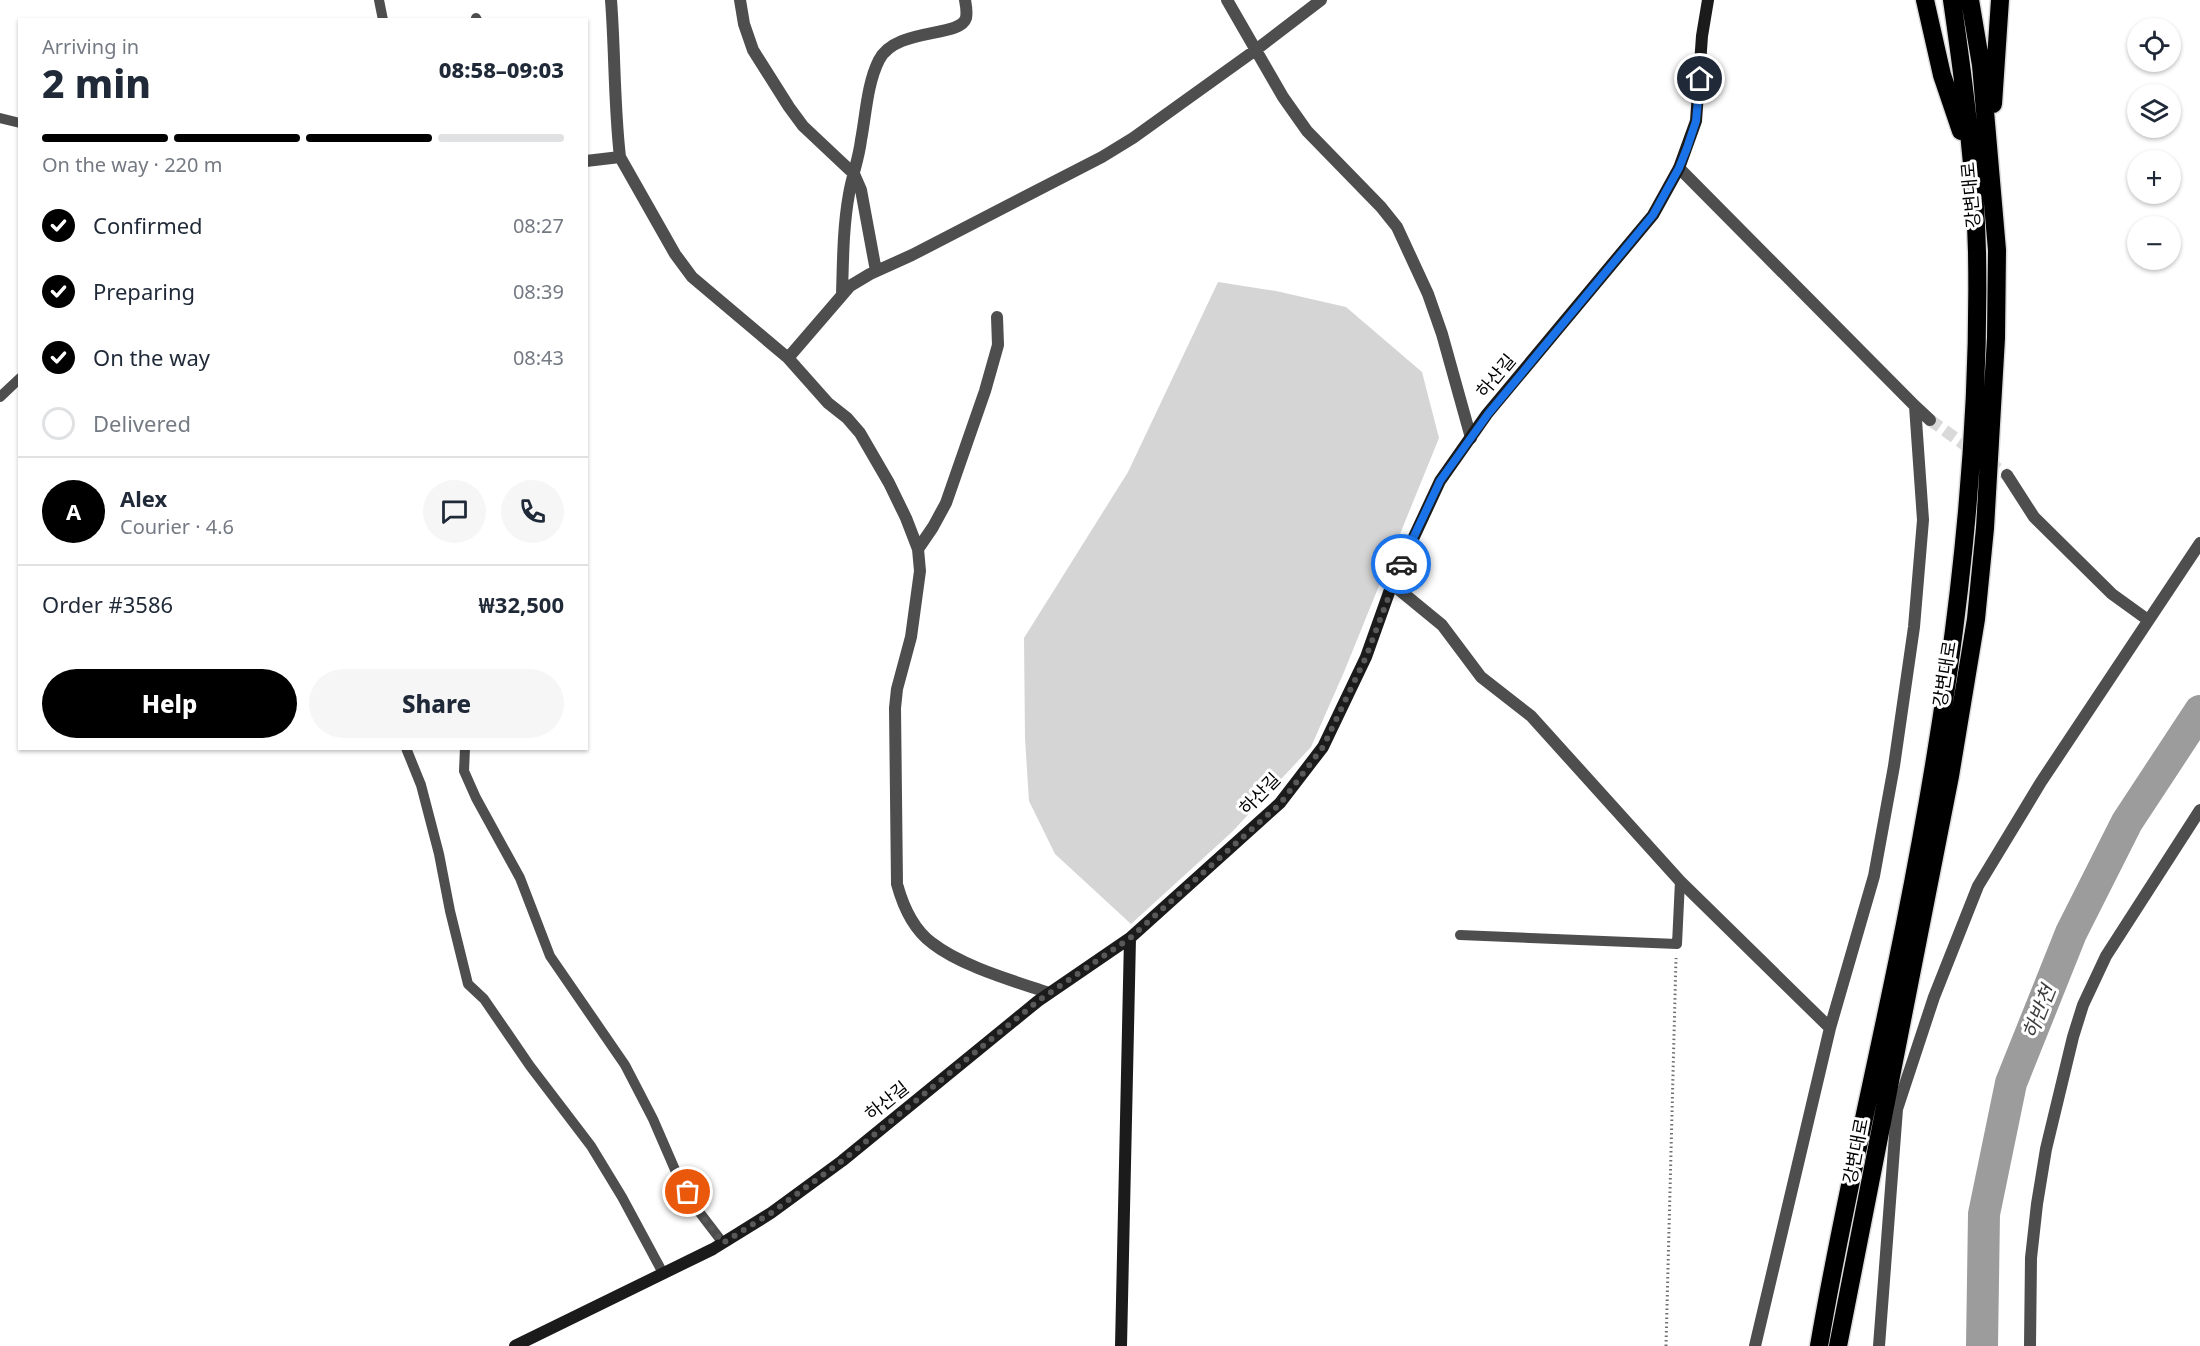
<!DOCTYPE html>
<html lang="en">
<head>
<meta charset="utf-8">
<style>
  body { margin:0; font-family:"Noto Sans","Noto Sans KR",sans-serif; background:#f6f6f7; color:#1f2937; height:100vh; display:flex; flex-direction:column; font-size:22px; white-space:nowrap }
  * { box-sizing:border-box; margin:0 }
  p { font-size:20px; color:#747a83 }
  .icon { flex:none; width:33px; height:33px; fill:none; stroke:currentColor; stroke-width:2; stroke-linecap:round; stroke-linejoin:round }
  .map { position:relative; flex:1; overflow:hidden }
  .sheet { position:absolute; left:18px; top:18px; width:570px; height:732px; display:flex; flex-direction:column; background:#fff; border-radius:0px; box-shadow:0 2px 4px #0004 }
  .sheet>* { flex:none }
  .tools { position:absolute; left:2127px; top:18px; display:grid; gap:12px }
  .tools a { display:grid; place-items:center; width:54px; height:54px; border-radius:50%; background:#fff; box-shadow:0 2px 4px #0004; font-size:30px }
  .pin { position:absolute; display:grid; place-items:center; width:51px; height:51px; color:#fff; margin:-26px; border:3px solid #fff; border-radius:50%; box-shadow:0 2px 6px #0007 }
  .courier { position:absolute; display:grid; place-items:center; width:60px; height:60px; margin:-30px; border:4px solid #1a73e8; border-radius:50%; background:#fff; color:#222; box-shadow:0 2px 8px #0007 }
  .headline em { font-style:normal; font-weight:800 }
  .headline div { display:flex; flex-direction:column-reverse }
  .headline { display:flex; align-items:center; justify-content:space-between; height:102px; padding:0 24px }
  h1 { font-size:39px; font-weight:800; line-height:45px }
  .bar { display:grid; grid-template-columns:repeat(4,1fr); gap:9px 6px; align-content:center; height:72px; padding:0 24px }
  .bar i { height:8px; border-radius:4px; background:#e0e1e3 }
  .bar .current { background:#000 }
  .bar p { grid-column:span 4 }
  .line { display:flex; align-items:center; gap:15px; padding:0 24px; border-top:2px solid #e0e1e3 }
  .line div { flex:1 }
  .round { display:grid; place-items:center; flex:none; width:63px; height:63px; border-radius:32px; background:#f6f6f7 }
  ol { padding:0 24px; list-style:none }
  li { display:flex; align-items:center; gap:18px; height:66px }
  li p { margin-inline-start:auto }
  li .icon { padding:6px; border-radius:50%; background:#000; color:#fff; stroke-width:4 }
  li:last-child { color:#747a83 }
  li i { width:33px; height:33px; border:3px solid #e0e1e3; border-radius:50% }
  .primary-button { display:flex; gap:12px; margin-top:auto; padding:12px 24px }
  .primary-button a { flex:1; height:69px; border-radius:36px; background:#000; color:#fff; font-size:24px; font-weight:800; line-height:69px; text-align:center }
  .primary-button a+a { background:#f6f6f7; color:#1f2937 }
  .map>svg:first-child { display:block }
</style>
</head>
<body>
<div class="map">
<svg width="2200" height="1346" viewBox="0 0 2200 1346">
  <rect width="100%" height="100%" fill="#fff"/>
  <path fill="#d5d5d5" d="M 1218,282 L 1276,291 L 1346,307 L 1422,372 L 1439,438 L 1344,672 L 1311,747 L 1232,832 L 1131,924 L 1055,854 L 1029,801 L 1025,738 L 1024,638 L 1128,472 Z"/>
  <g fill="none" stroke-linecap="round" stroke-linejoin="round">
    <path stroke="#9c9c9c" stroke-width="32" d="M 1982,1346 L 1984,1214 L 2011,1083 L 2071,933 L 2127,822 L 2200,711"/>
    <path stroke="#d9d9d9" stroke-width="12" stroke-dasharray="12 6" stroke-linecap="butt" d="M 1930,420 L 2007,475"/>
    <defs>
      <path id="highway" d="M 1925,0 L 1942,75 L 1961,131
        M 1993,104 L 2000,0
        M 1819,1346 C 1843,1205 1877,1065 1905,924 C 1949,703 1981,477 1977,252 C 1975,167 1964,83 1952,0
        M 1838,1346 L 1950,776 L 1976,619 L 1985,528 L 1996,338 L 1997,250 L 1981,65 L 1970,0"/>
    </defs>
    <use href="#highway" stroke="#dbdbdb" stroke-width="21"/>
    <path stroke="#707070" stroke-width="3" stroke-dasharray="1.5 3" stroke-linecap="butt" d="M 1666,1346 L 1676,958"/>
    <path stroke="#4e4e4e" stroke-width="10" d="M 379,0 L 383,20
      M 476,18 L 477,20
      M 0,118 L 20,123
      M 0,397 L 20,378
      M 406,748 L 421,785 L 439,854 L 450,911 L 468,984 L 484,999 L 530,1066 L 591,1146 L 622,1197 L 663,1273
      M 465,748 L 464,771 L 476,798 L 520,878 L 550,956 L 625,1065 L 653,1119 L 676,1172 L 700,1213 L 723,1243
      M 1460,935 L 1677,944 L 1680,881"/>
    <path stroke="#4e4e4e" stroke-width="12" d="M 611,0 C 615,52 614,105 620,157
      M 740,0 L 744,24 L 753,50 L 789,107 L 803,126 L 854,174 L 861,190 L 876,271
      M 1227,0 L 1283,97 L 1307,131 L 1381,207 L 1397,227 L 1428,294 L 1442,334 L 1471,438
      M 586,161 L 620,157 L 675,254 L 692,277 L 788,358 L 828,403 L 847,418 L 860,433 L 889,483 L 906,518 L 918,549 L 920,571 L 911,637 L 897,689 L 895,708 L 897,884 C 903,906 913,929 932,943 C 961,966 1014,981 1049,993
      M 1679,168 L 1915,406 L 1923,520 L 1914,627 L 1894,766 L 1874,876 L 1830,1028 L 1755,1346
      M 842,295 C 843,261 843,227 849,194 C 852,176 859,158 861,140 C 866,114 867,84 879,60 C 896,27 960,38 966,18 C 967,13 966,5 965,0
      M 788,358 L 850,286 L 870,274 L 912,255 L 1102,157 L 1133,138 L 1257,49 L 1321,0
      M 1915,406 L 1930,420
      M 2007,475 L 2034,517 L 2112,594 L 2148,620
      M 918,549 L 933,527 L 946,503 L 985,391 L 998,345 L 997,317
      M 1392,584 L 1442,625 L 1481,677 L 1531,716 L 1680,881 L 1830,1028
      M 1879,1346 L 1897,1109 L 1934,997 L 1978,886 L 2041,782 L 2200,543
      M 2030,1346 L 2031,1258 L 2037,1204 L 2046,1149 L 2073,1037 L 2083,1005 L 2106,956 L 2200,810"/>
    <path stroke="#1b1b1b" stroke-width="12" d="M 515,1346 L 713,1249 L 771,1213 L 842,1161 L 1038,1001 L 1130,938 L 1280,803 L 1323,747 L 1366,657 L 1392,584 L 1440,481 L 1487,414 L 1653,215 L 1679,168 L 1696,121 L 1702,36 L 1708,0
      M 1121,1346 L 1130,938"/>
    <use href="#highway" stroke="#000" stroke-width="18"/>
  </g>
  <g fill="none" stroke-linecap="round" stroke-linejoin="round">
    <path stroke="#595959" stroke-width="6" stroke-dasharray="0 10.8" d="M 688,1192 L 700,1213 L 723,1243 L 771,1213 L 842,1161 L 1038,1001 L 1130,938 L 1280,804 L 1323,747 L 1366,657 L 1401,564"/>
    <path stroke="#1a73e8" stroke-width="8" d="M 1401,564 L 1440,481 L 1488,414 L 1653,215 L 1679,168 L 1687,148 L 1696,121 L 1700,79"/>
  </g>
  <g text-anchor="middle" stroke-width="6" stroke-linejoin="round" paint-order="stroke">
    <g font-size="18" fill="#000" stroke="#fff">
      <text transform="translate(1971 195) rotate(-95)" y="6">강변대로</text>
      <text transform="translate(1496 376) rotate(-50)" y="6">하산길</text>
      <text transform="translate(1945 674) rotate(-81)" y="6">강변대로</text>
      <text transform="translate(1260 794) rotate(-46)" y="6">하산길</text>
      <text transform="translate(887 1101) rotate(-39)" y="6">하산길</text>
      <text transform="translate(1856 1151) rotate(-79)" y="6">강변대로</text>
    </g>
    <g font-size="20" font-style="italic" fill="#3d3d3d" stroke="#fff">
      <text transform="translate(2039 1012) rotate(-68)" y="7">하반천</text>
    </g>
  </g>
</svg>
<div class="tools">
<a><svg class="icon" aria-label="locate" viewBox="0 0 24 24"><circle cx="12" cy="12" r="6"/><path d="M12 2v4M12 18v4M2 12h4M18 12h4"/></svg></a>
<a><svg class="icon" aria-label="layers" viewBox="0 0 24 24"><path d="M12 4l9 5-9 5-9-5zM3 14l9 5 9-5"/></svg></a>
<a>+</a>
<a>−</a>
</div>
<div class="pin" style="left:688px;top:1192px;background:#ea580c"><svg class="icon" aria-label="bag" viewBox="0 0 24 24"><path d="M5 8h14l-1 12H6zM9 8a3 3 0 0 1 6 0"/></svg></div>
<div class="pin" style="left:1700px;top:79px;background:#1f2937"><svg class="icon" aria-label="home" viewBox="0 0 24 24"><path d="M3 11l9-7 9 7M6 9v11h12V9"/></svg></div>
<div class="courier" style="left:1401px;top:564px"><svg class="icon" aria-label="car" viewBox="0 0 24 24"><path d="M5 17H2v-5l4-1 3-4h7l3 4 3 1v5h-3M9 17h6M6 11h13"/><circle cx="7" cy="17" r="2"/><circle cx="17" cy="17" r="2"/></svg></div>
<section class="sheet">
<div class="headline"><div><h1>2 min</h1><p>Arriving in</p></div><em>08:58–09:03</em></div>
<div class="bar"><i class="current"></i><i class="current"></i><i class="current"></i><i></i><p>On the way · 220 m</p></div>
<ol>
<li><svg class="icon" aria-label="check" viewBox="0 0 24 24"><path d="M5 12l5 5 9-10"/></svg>Confirmed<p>08:27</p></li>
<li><svg class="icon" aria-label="check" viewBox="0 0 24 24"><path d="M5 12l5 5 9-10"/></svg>Preparing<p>08:39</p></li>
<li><svg class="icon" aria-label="check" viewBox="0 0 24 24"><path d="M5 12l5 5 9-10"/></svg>On the way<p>08:43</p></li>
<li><i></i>Delivered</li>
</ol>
<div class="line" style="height:108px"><b class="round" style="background:#000;color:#fff">A</b><div><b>Alex</b><p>Courier · 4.6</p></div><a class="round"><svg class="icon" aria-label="chat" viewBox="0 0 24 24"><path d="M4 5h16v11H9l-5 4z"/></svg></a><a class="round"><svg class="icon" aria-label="phone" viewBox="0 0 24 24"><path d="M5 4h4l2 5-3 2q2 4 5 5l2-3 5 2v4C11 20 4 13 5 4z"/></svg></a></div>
<div class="line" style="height:78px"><div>Order #3586</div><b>₩32,500</b></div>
<div class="primary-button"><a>Help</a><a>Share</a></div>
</section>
</div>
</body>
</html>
